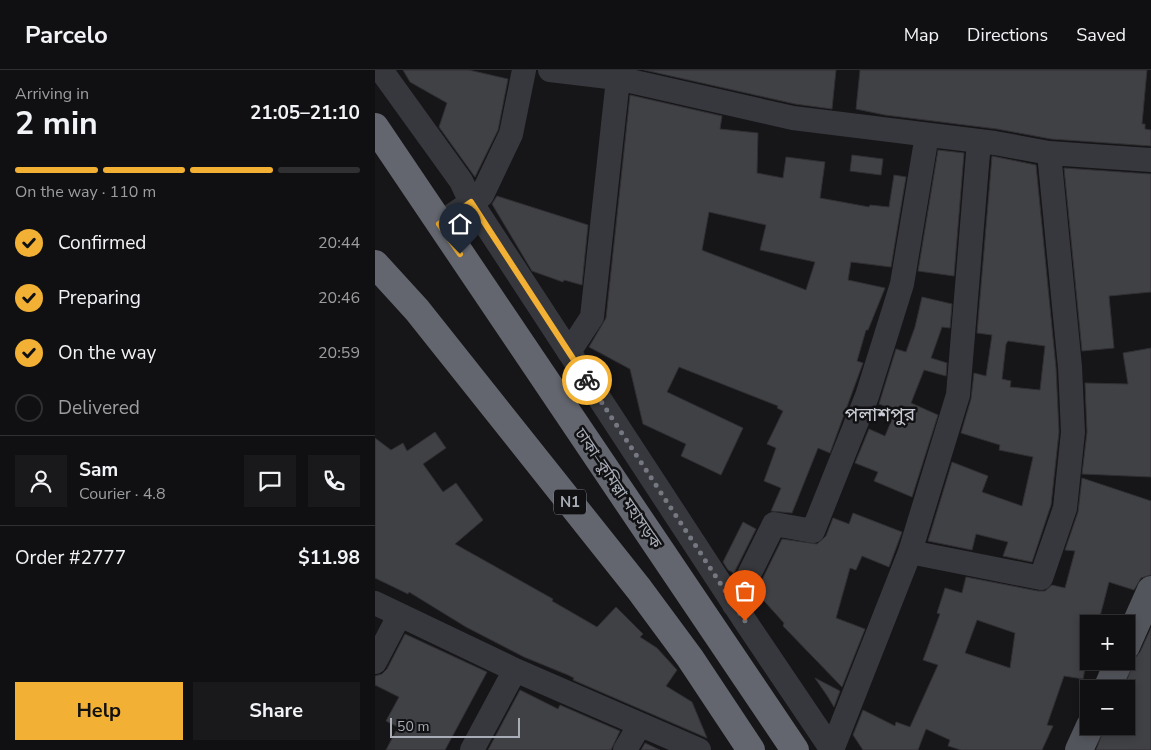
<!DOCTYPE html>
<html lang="en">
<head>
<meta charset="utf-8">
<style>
  body { margin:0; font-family:"Nunito Sans","Noto Sans Bengali",sans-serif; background:#19191b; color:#f1f3f6; height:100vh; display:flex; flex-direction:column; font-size:19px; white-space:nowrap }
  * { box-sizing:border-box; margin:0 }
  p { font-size:16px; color:#9c9d9f }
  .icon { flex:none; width:28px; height:28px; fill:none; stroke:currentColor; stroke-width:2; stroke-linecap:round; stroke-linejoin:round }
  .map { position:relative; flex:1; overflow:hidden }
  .side { display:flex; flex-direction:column; background:#101012; width:375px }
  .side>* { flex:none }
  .tools { position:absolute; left:705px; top:545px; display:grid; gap:10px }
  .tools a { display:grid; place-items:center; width:55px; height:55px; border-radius:0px; background:#101012; box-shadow:0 2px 8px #0003,0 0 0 1px #303032; font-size:25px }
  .scale { position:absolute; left:15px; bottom:12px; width:130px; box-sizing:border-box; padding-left:5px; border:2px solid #a8adb8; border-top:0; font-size:14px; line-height:18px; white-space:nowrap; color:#a8adb8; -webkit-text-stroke:4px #111113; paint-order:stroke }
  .pin { position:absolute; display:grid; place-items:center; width:42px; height:42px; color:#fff; margin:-51px -21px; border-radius:50% 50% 50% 0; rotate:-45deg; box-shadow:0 0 5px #0007 }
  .pin .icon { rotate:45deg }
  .courier { position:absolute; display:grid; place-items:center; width:50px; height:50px; margin:-25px; border:4px solid #f2b134; border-radius:50%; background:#fff; color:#222; box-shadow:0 1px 6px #0007 }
  .headline em { font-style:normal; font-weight:700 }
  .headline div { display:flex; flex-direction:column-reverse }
  .headline { display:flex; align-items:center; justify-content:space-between; height:85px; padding:0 15px }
  h1 { font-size:32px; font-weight:700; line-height:38px }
  .bar { display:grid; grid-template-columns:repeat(4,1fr); gap:8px 5px; align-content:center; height:60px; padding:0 15px }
  .bar i { height:6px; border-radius:4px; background:#303032 }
  .bar .selected { background:#f2b134 }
  .bar p { grid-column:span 4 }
  .line { display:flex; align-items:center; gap:12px; padding:0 15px; border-top:1px solid #303032 }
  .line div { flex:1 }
  .round { display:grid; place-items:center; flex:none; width:52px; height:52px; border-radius:0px; background:#19191b }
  ol { padding:0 15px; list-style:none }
  li { display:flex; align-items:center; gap:15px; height:55px }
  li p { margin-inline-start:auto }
  li .icon { padding:5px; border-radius:50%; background:#f2b134; color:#111; stroke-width:4 }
  li:last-child { color:#9c9d9f }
  li i { width:28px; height:28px; border:2px solid #303032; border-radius:50% }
  .cta { display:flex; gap:10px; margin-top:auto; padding:10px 15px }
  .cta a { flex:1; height:58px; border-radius:0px; background:#f2b134; color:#111; font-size:20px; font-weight:700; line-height:58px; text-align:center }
  .cta a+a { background:#19191b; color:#f1f3f6 }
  header { display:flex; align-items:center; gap:30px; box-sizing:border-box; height:70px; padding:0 25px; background:#101012; border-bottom:1px solid #303032 }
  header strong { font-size:24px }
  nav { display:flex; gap:28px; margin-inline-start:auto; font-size:18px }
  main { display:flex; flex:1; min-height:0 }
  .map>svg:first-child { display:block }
</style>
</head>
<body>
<header>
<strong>Parcelo</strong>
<nav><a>Map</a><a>Directions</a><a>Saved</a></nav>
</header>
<main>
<section class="side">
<div class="headline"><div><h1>2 min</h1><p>Arriving in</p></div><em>21:05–21:10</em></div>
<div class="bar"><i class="selected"></i><i class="selected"></i><i class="selected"></i><i></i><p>On the way · 110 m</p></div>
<ol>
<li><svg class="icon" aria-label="check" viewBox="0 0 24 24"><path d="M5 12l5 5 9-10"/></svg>Confirmed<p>20:44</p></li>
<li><svg class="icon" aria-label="check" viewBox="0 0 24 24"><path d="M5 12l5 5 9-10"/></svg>Preparing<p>20:46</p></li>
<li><svg class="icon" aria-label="check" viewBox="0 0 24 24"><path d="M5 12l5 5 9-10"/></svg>On the way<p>20:59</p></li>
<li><i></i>Delivered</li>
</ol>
<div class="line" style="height:90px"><a class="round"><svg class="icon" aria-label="person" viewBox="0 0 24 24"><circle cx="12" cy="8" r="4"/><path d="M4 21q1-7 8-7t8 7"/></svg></a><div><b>Sam</b><p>Courier · 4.8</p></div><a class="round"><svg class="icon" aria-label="chat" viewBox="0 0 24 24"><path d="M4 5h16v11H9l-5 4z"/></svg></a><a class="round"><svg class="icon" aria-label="phone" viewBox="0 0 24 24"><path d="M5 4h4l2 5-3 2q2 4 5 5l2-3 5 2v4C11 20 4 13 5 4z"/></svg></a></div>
<div class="line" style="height:65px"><div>Order #2777</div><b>$11.98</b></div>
<div class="cta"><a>Help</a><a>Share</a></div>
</section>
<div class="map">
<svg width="776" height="680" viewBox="0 0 776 680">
  <rect width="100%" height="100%" fill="#161618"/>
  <path fill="#404145" stroke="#303034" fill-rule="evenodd" d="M 28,0 L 94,0 L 133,9 L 123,60 L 100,107 L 64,57 L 72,33 L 35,12 Z
    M 269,0 L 461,0 L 457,39 L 420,34 Z
    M 485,0 L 772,0 L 767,54 L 770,54 L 770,59 L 776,60 L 776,76 L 676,69 L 622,59 L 510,45 L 481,39 Z
    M 255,25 L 347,46 L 345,59 L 383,63 L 382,103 L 408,108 L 411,87 L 450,92 L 445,128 L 494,137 L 495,135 L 514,137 L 519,105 L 531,107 L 516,197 L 476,192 L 473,210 L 510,218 L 493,260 L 491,260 L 482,291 L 488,293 L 455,383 L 443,378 L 417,443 L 396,441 L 406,418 L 389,411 L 401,378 L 392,374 L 408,341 L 402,338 L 403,336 L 304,297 L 292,322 L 368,358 L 346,405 L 306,386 L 311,374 L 268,354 L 255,299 L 214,277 L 231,248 ZM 334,142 L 391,155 L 385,180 L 440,192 L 431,220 L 329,181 L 327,180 Z
    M 563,80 L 589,83 L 579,206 L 543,201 Z
    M 477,85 L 508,89 L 506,105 L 475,101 Z
    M 617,86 L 661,95 L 681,298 L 684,362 L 676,435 L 657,492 L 628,486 L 633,472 L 601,464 L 597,480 L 553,471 L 577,392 L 613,406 L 607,422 L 647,436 L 658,387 L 624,380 L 625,375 L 586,363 L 596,329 L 599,303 L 611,306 L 617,265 L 602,263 ZM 633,271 L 670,276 L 665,320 L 635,317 L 636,311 L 627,309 L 631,274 Z
    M 689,98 L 776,104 L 776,222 L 734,226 L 739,278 L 707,281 Z
    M 122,126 L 213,155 L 207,215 L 189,210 L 188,212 L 157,201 L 117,134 Z
    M 547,227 L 577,234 L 575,258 L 567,257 L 556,288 L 572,293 L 571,306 L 549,300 L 536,333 L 563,345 L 537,427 L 499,411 L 503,402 L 480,393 L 494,359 L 510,366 L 521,340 L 504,334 L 521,279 L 531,282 L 540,257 Z
    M 776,278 L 776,407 L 707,404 L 712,362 L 710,313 L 753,314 L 748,283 Z
    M 60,362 L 71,378 L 48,394 L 68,422 L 81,413 L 108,450 L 80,474 L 178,529 L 177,531 L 222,557 L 241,537 L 268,564 L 265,567 L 282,578 L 302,600 L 291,616 L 317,632 L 332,668 L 198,610 L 199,608 L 193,605 L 149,587 L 91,557 L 34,522 L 33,524 L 0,508 L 0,368 L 16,380 L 28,373 L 32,381 Z
    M 707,408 L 776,431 L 776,505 L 766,508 L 759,520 L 734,512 L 723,554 L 714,554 L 714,578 L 708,609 L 689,606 L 672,655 L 678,656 L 667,680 L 586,680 L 573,676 L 575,670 L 551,659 L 543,680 L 488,680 L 478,665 L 488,640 L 520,656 L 521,652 L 535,657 L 563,595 L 548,590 L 565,544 L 562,543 L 570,518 L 587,523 L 591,507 L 663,521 L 670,521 L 677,515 L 690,518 L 700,481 L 690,480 L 703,442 ZM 602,550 L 640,563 L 635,598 L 590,583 Z
    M 478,443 L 527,462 L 514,497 L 487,486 L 481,500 L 475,498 L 461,548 L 490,559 L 467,617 L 408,556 L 409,553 L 381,522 L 407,469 L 442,474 L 451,466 L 458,448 L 474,454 Z
    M 368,452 L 381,459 L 359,503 L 353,500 L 348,492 Z
    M 776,558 L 776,680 L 721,680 L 730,656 L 751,656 L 751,619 L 749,619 L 759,589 L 765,582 Z
    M 30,564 L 112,602 L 70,680 L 11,680 L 23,657 L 11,651 L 24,627 L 0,615 L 0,606 L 7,604 L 12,599 Z
    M 440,608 L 465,621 L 459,637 L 453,627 Z
    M 145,620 L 183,639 L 185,635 L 245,661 L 236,680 L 113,680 Z
    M 270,673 L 285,680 L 266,680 Z"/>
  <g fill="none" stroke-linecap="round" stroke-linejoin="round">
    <path stroke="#37383d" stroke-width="24" d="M 6,0 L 86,111 L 96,132 L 370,551 L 457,680
      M 175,0 L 242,8 L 418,48 L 620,73 L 674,83 L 776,90
      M 64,154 L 107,125 L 136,64 L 149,0
      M 194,282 L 217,247 L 244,0
      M 535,482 L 666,508 L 690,438 L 698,362 L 695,297 L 674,83
      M 0,533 L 140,600 L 324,680
      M 359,535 L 399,454 L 438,461 L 492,326 L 527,214 L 552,65
      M 0,592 L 24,546
      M 97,680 L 140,600
      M 250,680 L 264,656
      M 457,680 L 535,482 L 583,325 L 604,71"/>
    <path stroke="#53555c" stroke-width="28" d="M 751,576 L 776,520
      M 732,619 L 744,591
      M 704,680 L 715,656"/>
    <path stroke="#63666e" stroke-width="28" d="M 0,57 L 420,680
      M 0,194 L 42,240 L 264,519 L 315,588 L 376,680"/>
  </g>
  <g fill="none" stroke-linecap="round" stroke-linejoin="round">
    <path stroke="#757880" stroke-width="5" stroke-dasharray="0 9" d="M 212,310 L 370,551"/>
    <path stroke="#f2b134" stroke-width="6" d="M 85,184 L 64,154 L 96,132 L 212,310"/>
  </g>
  <g text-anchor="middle" stroke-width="5" stroke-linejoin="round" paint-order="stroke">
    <rect fill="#111113" stroke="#7b7e86" stroke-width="1" x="179" y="419.5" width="32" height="25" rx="4"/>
    <g font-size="15" font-weight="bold" fill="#a8adb8">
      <text x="195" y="437">N1</text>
    </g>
    <g font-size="16" fill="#a8adb8" stroke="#111113">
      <text transform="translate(244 418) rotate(56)" y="6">ঢাকা–কুমিল্লা মহাসড়ক</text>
    </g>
    <g font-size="19" fill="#c9ccd4" stroke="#111113">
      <text x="505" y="351">পলাশপুর</text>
    </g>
  </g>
</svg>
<div class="tools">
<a>+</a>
<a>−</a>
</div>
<div class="scale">50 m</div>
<div class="pin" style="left:370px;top:551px;background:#ea580c"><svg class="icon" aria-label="bag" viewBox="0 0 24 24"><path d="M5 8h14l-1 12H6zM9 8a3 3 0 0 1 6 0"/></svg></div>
<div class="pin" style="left:85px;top:184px;background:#1f2937"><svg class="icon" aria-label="home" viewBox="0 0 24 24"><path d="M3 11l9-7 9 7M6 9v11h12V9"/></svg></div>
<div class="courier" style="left:212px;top:310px"><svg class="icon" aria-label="bike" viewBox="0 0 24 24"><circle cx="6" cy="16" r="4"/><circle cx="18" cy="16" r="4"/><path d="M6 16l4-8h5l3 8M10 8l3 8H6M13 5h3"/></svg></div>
</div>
</main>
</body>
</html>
